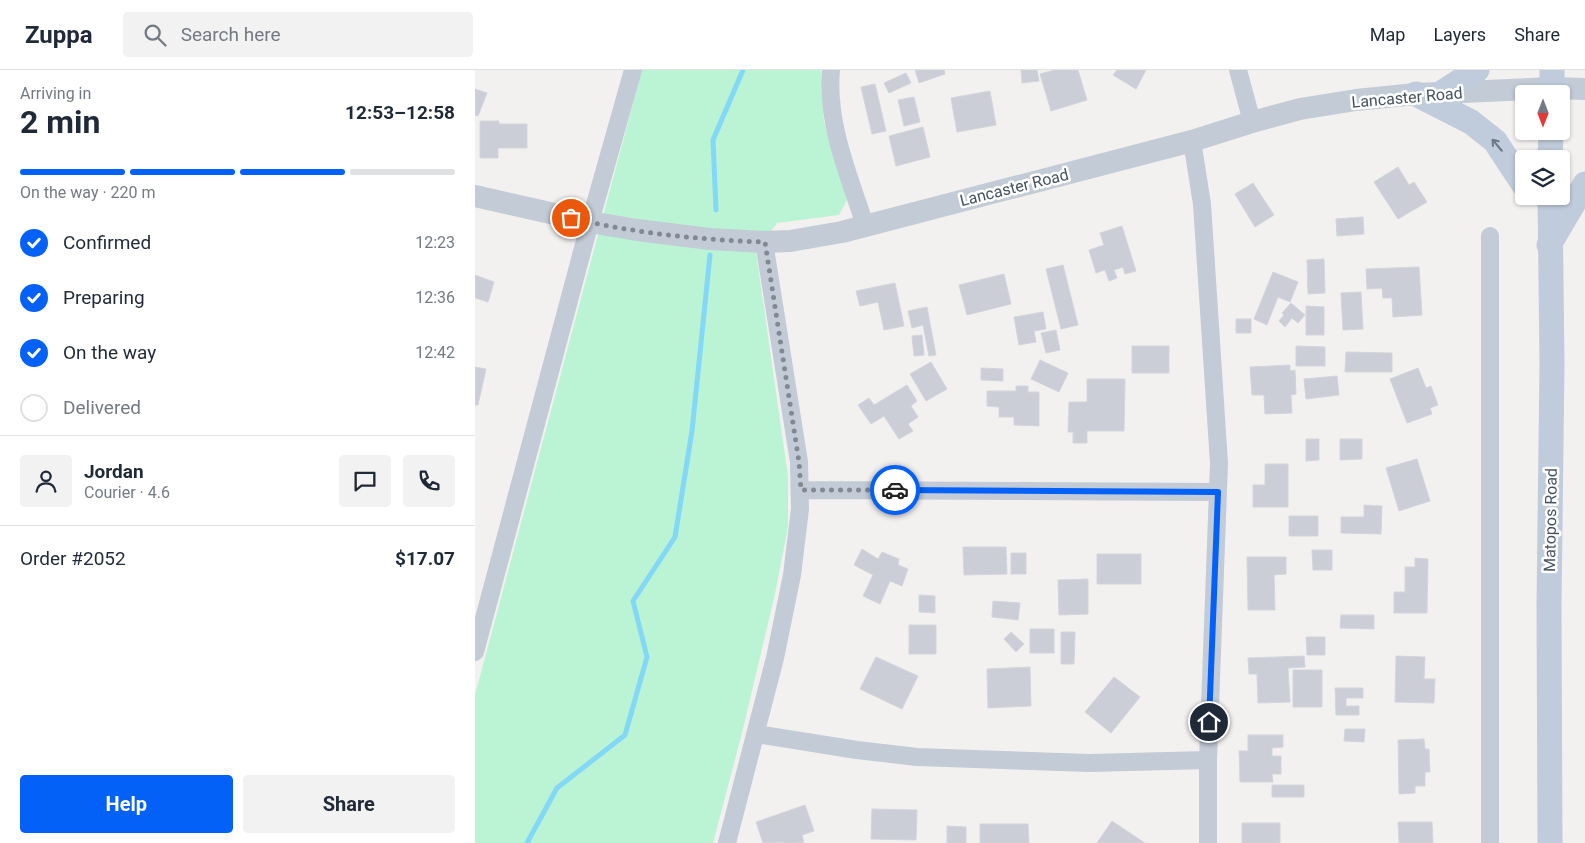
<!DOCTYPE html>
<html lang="en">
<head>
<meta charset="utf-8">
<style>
  body { margin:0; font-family:Roboto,sans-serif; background:#f2f2f3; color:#1f2937; height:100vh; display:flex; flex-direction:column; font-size:19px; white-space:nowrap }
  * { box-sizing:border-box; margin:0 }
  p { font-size:16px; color:#747a83 }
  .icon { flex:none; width:28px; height:28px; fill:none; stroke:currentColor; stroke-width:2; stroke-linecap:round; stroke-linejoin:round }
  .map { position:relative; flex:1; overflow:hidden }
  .drawer { display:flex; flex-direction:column; background:#fff; width:475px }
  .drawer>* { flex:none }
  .needle { width:32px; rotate:180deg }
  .fabs { position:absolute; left:1040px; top:15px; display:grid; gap:10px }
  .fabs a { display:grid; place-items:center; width:55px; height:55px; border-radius:5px; background:#fff; box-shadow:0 1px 4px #0004; font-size:25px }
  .pin { position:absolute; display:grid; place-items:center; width:42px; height:42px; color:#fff; margin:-21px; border:2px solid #fff; border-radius:50%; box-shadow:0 1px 5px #0007 }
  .courier { position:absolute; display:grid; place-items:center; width:50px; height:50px; margin:-25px; border:4px solid #0461f8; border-radius:50%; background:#fff; color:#222; box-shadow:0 1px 6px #0007 }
  .overview em { font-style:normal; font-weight:700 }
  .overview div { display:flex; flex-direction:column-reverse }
  .overview { display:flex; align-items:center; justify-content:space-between; height:85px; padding:0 20px }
  h1 { font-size:32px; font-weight:700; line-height:38px }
  .bar { display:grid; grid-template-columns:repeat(4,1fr); gap:8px 5px; align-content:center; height:60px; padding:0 20px }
  .bar i { height:6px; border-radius:4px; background:#e0e1e3 }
  .bar .selected { background:#0461f8 }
  .bar p { grid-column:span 4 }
  .line { display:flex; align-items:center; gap:12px; padding:0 20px; border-top:1px solid #e0e1e3 }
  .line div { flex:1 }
  .round { display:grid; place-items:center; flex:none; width:52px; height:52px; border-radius:5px; background:#f2f2f3 }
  ol { padding:0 20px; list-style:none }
  li { display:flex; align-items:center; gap:15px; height:55px }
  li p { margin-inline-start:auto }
  li .icon { padding:5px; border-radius:50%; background:#0461f8; color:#fff; stroke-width:4 }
  li:last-child { color:#747a83 }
  li i { width:28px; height:28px; border:2px solid #e0e1e3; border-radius:50% }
  .primary-button { display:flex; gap:10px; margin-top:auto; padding:10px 20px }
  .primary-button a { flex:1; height:58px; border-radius:5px; background:#0461f8; color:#fff; font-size:20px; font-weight:700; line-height:58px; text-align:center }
  .primary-button a+a { background:#f2f2f3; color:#1f2937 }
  header { display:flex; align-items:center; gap:30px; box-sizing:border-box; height:70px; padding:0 25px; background:#fff; border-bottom:1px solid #e0e1e3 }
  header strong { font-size:24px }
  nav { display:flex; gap:28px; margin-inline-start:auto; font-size:18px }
  .search { width:350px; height:45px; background:#f2f2f3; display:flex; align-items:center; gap:12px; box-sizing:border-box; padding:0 18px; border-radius:5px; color:#747a83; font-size:19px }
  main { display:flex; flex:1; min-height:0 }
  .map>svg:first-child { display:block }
</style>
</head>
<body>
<header>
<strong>Zuppa</strong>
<div class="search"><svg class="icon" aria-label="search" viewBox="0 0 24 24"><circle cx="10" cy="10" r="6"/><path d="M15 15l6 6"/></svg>Search here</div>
<nav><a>Map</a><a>Layers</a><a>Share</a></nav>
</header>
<main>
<section class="drawer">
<div class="overview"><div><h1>2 min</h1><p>Arriving in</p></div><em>12:53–12:58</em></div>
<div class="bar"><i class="selected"></i><i class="selected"></i><i class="selected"></i><i></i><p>On the way · 220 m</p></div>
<ol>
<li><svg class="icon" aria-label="check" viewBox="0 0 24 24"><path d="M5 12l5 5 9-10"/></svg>Confirmed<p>12:23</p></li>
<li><svg class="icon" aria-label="check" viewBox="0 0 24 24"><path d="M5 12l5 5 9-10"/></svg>Preparing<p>12:36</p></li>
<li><svg class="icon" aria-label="check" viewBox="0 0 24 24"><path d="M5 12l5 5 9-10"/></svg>On the way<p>12:42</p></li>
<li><i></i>Delivered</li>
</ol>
<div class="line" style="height:90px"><a class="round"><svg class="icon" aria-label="person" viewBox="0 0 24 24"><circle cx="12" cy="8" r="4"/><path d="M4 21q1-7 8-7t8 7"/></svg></a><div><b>Jordan</b><p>Courier · 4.6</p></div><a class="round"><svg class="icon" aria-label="chat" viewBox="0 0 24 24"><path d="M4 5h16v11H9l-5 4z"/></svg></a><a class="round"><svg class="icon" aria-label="phone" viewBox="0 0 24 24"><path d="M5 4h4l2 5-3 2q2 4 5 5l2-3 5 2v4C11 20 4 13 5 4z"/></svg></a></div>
<div class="line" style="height:65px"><div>Order #2052</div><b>$17.07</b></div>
<div class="primary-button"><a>Help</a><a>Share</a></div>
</section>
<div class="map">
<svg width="1110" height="773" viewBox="0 0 1110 773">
  <rect width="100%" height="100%" fill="#f3f0f0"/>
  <path fill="#baf4d4" d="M 167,0 L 346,0 L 346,17 L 349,52 L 372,130 L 364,145 L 302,153 L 281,182 L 313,406 L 313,457 L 300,524 L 267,663 L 238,773 L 0,773 L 0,625 Z"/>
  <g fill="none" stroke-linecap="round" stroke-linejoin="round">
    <path stroke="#82d8f6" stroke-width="5" d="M 241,140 L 238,70 L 268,0
      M 52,773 L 82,718 L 150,665 L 172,587 L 158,531 L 200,467 L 217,361 L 235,185"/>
  </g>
  <path fill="#cbced6" stroke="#d3d5dc" d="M 440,0 L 469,0 L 470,4 L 444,13 Z
    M 546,0 L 562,0 L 564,11 L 547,13 Z
    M 580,0 L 603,0 L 612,30 L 576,41 L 565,4 Z
    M 642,0 L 671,0 L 661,19 L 638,5 Z
    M 431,3 L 436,13 L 414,23 L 409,13 Z
    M 400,14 L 411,61 L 397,64 L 386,17 Z
    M 0,19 L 12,23 L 3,46 L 0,45 Z
    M 515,21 L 521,55 L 482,62 L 476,28 Z
    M 439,27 L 445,52 L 429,56 L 423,30 Z
    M 5,51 L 24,51 L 24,54 L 52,54 L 52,78 L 23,78 L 23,88 L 5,88 Z
    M 448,57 L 455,87 L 421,96 L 414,66 Z
    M 923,97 L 934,115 L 939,112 L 952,132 L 923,149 L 899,112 Z
    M 778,113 L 799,145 L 780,157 L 760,124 Z
    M 888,147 L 889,164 L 862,166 L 861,149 Z
    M 647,156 L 661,201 L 650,204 L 648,197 L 639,200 L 642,208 L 634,211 L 630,200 L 621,203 L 614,180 L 629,175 L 625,163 Z
    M 849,189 L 850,223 L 833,224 L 832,190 Z
    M 588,195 L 603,255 L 586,259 L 571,199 Z
    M 944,197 L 947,245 L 918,247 L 917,228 L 908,228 L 907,218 L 892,219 L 891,199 Z
    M 798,202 L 823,212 L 815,232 L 803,227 L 792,255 L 779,249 Z
    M 529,204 L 536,234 L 492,245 L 484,215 Z
    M 0,205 L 19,212 L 13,232 L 0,228 Z
    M 420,213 L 429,256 L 409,260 L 403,232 L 385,236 L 381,221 Z
    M 886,222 L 888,259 L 868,260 L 866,223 Z
    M 816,233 L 830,245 L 823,253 L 817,248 L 810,257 L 804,251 L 809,245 L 807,243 Z
    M 831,236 L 849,237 L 849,265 L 831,265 Z
    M 452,237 L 461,285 L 454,286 L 448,255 L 437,258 L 433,241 Z
    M 568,242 L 571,259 L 559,261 L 561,272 L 544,275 L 539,247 Z
    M 761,249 L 776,249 L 776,263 L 761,263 Z
    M 581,260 L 585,280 L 571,283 L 566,263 Z
    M 447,265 L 449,285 L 439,286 L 437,266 Z
    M 657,276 L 694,276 L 694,303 L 657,303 Z
    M 821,276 L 850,277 L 850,296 L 821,296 Z
    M 871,282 L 917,283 L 917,302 L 870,302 Z
    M 565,290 L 593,303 L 584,322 L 556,309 Z
    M 456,292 L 472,319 L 451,331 L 435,304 Z
    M 815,295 L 815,301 L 820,300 L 821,324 L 816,325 L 817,343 L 790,344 L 789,325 L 777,325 L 775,297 Z
    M 0,297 L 11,299 L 3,335 L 0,335 Z
    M 506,298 L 528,299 L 528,311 L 506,310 Z
    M 943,298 L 951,318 L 956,316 L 963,335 L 955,338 L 957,344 L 932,353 L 915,309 Z
    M 862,306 L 864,325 L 831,329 L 829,309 Z
    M 612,309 L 650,309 L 649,361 L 612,361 L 612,373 L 598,373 L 598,362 L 593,362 L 594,332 L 612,332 Z
    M 432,315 L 442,331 L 436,336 L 443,347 L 433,354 L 438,361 L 424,369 L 409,346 L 396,354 L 383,335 L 394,328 L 399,335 Z
    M 541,316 L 553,316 L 553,322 L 564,322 L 564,356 L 539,355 L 539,347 L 524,347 L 524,337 L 512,336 L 512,321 L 541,321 Z
    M 831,369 L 844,369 L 844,390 L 831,391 Z
    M 865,369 L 887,369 L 887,389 L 865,390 Z
    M 942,389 L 955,431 L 924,441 L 911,398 Z
    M 790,394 L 813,394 L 813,437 L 778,437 L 778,415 L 790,415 Z
    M 889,435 L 907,436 L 906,464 L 866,463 L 866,447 L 889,447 Z
    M 814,446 L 843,446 L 843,466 L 814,466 Z
    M 488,477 L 531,477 L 532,504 L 489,505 Z
    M 387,479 L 403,489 L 407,482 L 424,489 L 423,495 L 433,499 L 427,516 L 415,511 L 405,534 L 388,526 L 398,505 L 379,495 Z
    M 837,480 L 857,480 L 857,500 L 838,500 Z
    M 536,483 L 551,483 L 551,504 L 536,504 Z
    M 622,484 L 666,484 L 666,514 L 622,514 Z
    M 772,487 L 811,487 L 811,504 L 799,505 L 800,540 L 773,540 Z
    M 940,488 L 953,489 L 952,543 L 919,543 L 919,522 L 930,522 L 930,497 L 940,497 Z
    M 613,509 L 613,544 L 584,545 L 583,510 Z
    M 444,525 L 460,526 L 460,543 L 444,542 Z
    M 518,531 L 545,533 L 543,550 L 517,547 Z
    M 866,545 L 899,545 L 899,559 L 865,558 Z
    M 434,555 L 461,555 L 461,584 L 434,584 Z
    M 555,559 L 579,559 L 579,583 L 555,583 Z
    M 536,562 L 549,574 L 541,582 L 529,569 Z
    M 586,562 L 600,562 L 599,594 L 586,594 Z
    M 831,567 L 850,567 L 850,585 L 832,585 Z
    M 829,586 L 830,597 L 813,598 L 815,632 L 783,633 L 782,604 L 774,604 L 773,588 Z
    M 921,586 L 950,587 L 949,609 L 960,609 L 959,633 L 920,632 Z
    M 401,587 L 443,606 L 427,639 L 385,619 Z
    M 555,597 L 556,636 L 513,638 L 512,599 Z
    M 818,600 L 847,600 L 847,637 L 818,637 Z
    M 639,607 L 665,627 L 636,663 L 610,642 Z
    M 860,618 L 888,618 L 888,628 L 871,628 L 871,636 L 884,636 L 884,645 L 861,645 Z
    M 870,659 L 890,659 L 889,672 L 869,671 Z
    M 773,665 L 808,665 L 808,677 L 797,678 L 797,686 L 806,686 L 806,704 L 797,704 L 798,712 L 765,712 L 764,681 L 773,681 Z
    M 949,669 L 950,679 L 954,679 L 955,702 L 950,702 L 950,716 L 940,716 L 940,723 L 924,724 L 923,670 Z
    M 797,715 L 829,715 L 829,727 L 797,727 Z
    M 330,735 L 339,761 L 327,765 L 329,772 L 324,773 L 308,773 L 308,772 L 288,773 L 281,752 Z
    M 397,739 L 442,740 L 441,770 L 396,769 Z
    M 637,751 L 670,773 L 622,773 Z
    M 923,752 L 957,752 L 958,773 L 924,773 Z
    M 767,753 L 805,753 L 805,773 L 767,773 Z
    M 505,754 L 553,754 L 554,773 L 505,773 Z
    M 472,756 L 491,757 L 491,773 L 472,773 Z"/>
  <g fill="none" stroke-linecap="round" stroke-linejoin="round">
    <path stroke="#c2cbd6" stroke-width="18" d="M 356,0 C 351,53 374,106 390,155
      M 763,0 L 777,52
      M 717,71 L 727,134 L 744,393 L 733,690 L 733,773
      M 326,420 L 743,422
      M 0,582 L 115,152 L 158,0
      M 281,664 L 382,680 L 442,687 L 614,693 L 733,690
      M 252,773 L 300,588 L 317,505 L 325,439 L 324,392 L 289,172
      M 1015,773 L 1015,166"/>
    <path stroke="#c2cbd6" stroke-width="22" d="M 0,126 L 115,152 L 162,160 L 235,169 L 289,172 L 315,171 L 367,162 L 717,71 L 777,52 L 825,39 L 881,30 L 941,24 L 1077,18 L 1110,19"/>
    <path stroke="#c0ccdb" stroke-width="25" d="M 968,22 L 1002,0
      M 941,24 L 996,52 L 1020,71 L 1049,115
      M 1077,24 L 1077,0
      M 1075,89 L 1076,61
      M 1075,126 L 1077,294 L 1074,535 L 1075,773
      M 1074,175 L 1110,114"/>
  </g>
  <defs><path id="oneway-shaft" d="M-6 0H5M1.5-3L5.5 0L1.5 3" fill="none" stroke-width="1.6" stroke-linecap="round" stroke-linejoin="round" transform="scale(1.25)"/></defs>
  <use stroke="#6a7785" href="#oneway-shaft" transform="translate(1022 75) rotate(-130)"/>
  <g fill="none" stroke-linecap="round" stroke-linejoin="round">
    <path stroke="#828992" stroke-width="5" stroke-dasharray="0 9" d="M 96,148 C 159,163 225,170 290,172 L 324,392 L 326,420 L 420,420"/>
    <path stroke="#0461f8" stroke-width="6" d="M 420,420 L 743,422 L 734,652"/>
  </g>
  <g text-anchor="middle" stroke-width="5" stroke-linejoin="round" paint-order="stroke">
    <g font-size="16" fill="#455260" stroke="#fff">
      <text transform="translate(932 27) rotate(-5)" y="6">Lancaster Road</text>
      <text transform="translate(539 117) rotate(-14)" y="6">Lancaster Road</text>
      <text transform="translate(1075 450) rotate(-89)" y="6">Matopos Road</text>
    </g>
  </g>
</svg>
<div class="fabs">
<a><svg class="needle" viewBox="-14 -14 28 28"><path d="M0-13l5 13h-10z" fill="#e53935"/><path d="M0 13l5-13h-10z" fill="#747a83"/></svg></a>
<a><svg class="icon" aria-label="layers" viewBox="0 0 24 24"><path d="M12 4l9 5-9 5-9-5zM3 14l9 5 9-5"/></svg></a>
</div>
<div class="pin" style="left:96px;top:148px;background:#ea580c"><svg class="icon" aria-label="bag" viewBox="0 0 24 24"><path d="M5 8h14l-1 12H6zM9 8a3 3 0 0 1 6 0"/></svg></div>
<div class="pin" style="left:734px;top:652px;background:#1f2937"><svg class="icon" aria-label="home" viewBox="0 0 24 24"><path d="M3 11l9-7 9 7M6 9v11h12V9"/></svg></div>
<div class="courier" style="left:420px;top:420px"><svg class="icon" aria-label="car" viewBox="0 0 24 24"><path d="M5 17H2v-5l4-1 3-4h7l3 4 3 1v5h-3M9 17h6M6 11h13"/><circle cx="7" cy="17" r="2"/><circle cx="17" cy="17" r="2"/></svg></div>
</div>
</main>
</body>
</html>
